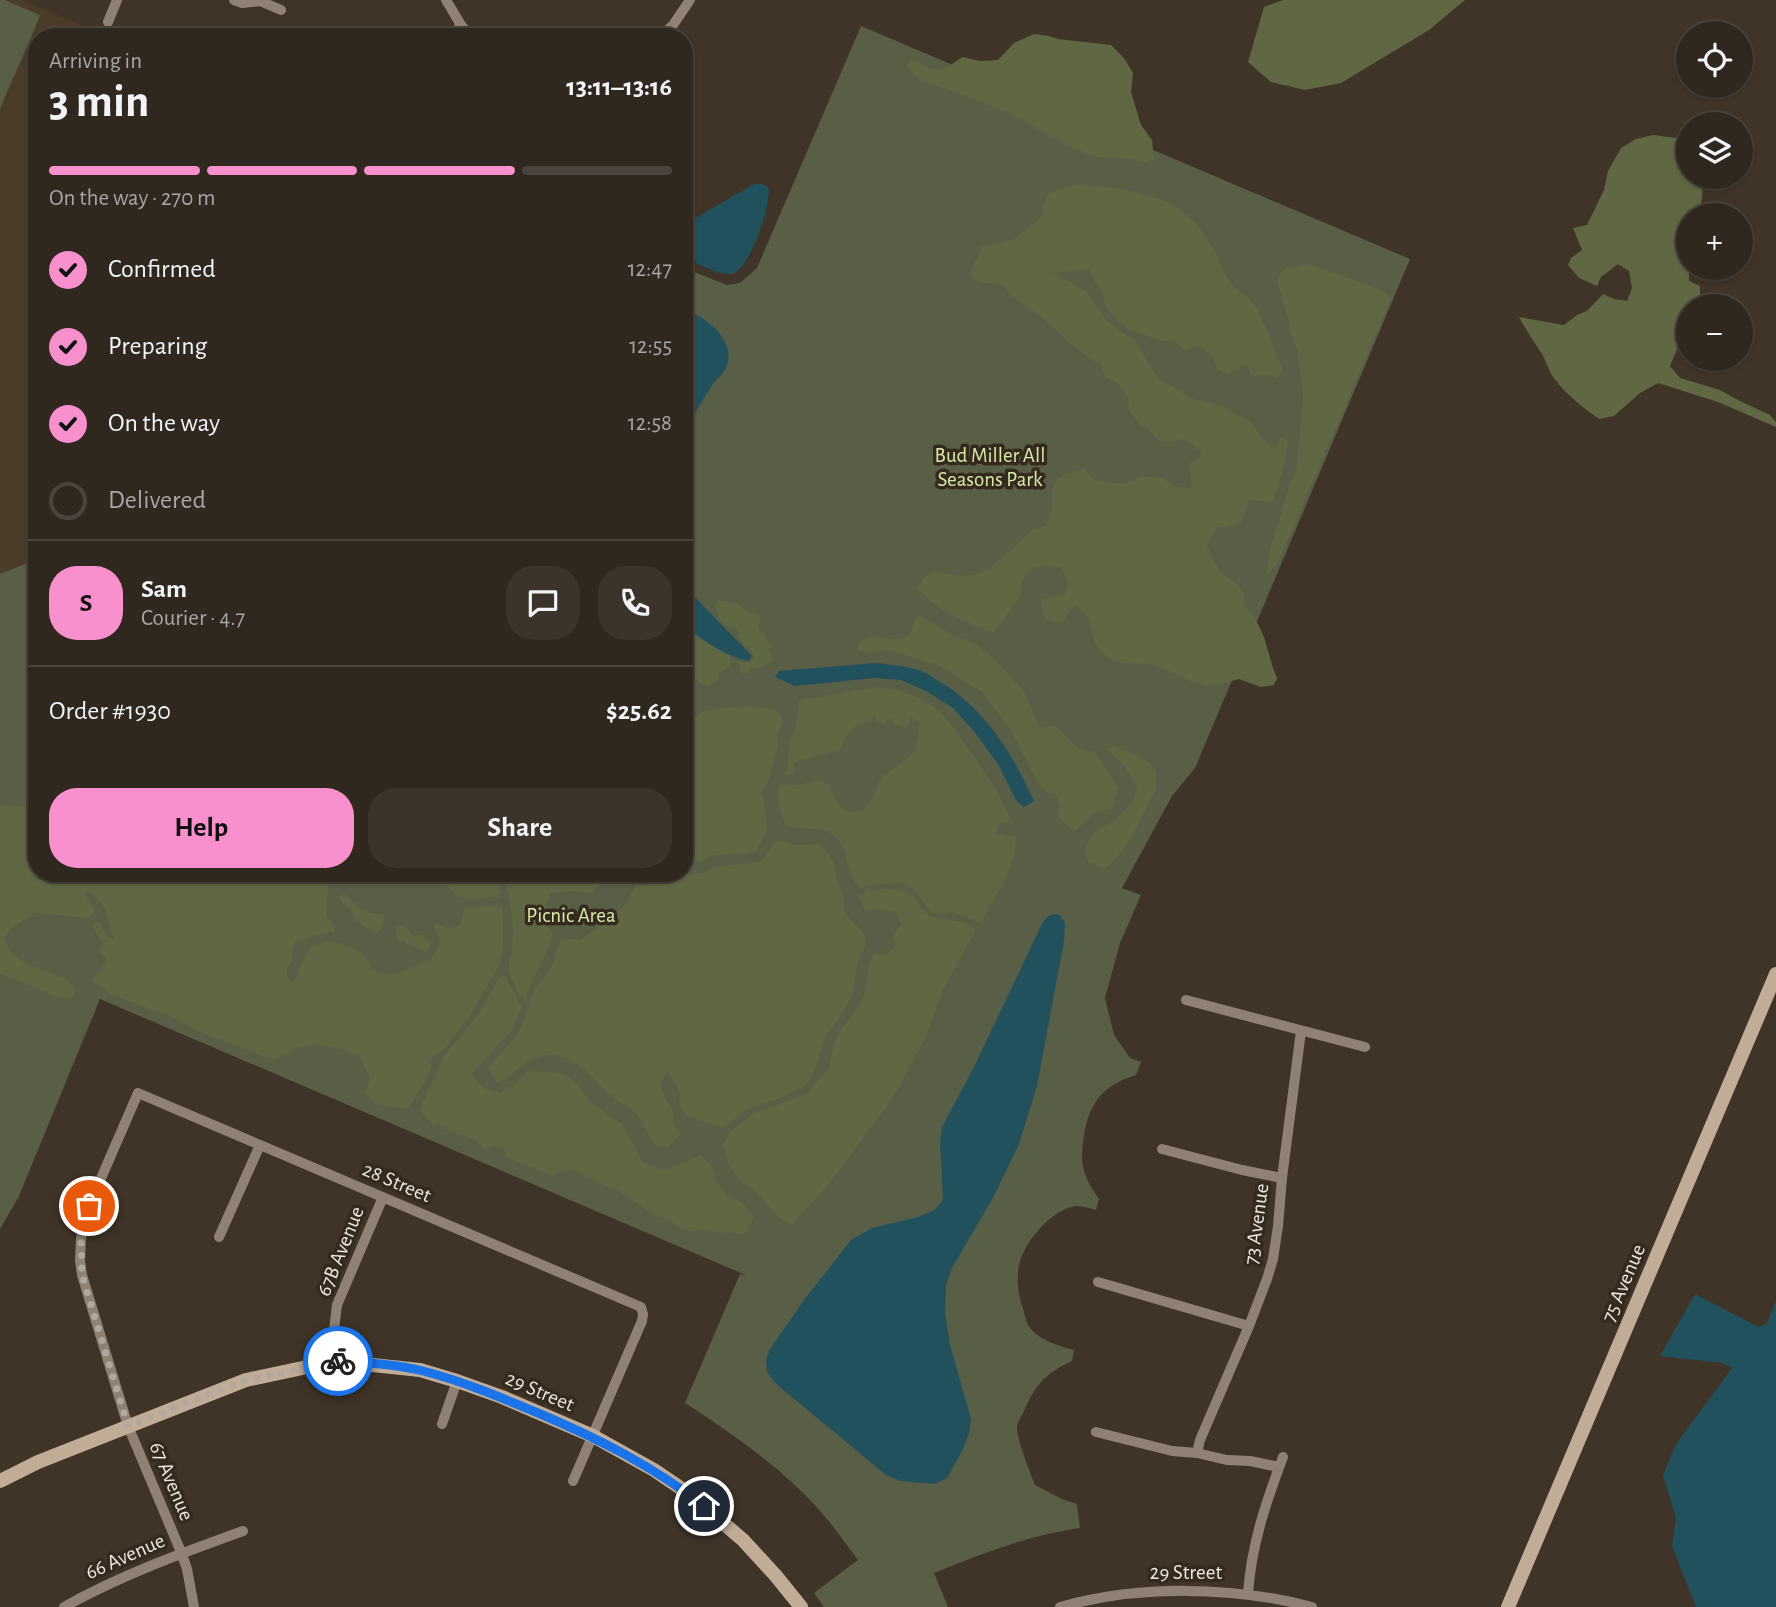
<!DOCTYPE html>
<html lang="en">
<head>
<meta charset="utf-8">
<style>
  body { margin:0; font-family:"Alegreya Sans",sans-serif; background:#3c332b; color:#f1f3f6; height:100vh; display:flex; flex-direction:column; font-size:26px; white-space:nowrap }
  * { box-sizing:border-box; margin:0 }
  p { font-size:23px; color:#a8a5a4 }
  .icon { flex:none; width:38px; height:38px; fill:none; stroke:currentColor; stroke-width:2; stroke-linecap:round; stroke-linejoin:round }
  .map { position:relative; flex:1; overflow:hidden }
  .panel { position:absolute; left:28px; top:28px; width:665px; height:854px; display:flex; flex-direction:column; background:#30271e; border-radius:28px; box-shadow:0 2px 5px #0004,0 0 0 2px #4b443c }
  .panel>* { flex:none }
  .buttons { position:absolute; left:1676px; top:21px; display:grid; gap:14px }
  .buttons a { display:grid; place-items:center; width:77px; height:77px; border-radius:50%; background:#30271e; box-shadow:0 2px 5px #0004,0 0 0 2px #4b443c; font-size:35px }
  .pin { position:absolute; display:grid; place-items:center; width:60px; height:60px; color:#fff; margin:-30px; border:4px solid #fff; border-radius:50%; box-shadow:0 2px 7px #0007 }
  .courier { position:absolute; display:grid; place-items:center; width:70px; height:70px; margin:-35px; border:5px solid #1a73e8; border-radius:50%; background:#fff; color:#222; box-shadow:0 2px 9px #0007 }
  .headline em { font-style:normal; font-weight:700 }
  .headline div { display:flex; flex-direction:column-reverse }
  .headline { display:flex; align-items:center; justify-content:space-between; height:119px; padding:0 21px }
  h1 { font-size:46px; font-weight:700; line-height:52px }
  .bar { display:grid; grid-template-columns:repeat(4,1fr); gap:10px 7px; align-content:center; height:84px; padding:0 21px }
  .bar i { height:9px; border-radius:5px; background:#4b443c }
  .bar .active { background:#f790cd }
  .bar p { grid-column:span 4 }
  .line { display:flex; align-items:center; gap:18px; padding:0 21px; border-top:2px solid #4b443c }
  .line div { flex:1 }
  .round { display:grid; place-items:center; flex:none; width:74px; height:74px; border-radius:28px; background:#3c332b }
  ol { padding:0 21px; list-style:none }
  li { display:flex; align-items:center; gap:21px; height:77px }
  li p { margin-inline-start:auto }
  li .icon { padding:7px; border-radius:50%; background:#f790cd; color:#111; stroke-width:4 }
  li:last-child { color:#a8a5a4 }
  li i { width:38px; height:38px; border:4px solid #4b443c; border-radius:50% }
  .cta { display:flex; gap:14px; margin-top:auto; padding:14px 21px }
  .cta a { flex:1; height:80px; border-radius:28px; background:#f790cd; color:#111; font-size:28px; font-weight:700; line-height:80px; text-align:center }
  .cta a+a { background:#3c332b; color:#f1f3f6 }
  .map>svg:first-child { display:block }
</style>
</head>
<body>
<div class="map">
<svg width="1776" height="1607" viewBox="0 0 1776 1607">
  <rect width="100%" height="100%" fill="#403428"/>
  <path fill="#4b3b29" d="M 0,0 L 22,0 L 109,37 L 37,37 L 37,590 L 0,607 Z"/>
  <path fill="#595e47" d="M 0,0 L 5,0 L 40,15 C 28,47 13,77 0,109 Z
    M 861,26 L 1410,259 L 1195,768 L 1172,796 L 1122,888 L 1141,895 L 1120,943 L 1105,998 L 1114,1035 L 1130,1058 L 1141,1062 L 1136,1075 C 1100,1086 1087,1106 1083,1143 C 1082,1151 1081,1161 1084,1170 C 1086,1180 1093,1190 1099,1199 L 1096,1210 C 1090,1208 1082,1206 1075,1206 C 1050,1210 1019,1247 1018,1272 C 1017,1284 1019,1297 1023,1309 C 1025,1315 1026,1324 1031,1329 C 1041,1341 1059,1346 1074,1350 L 1072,1361 C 1046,1373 1035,1385 1024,1411 C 1022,1415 1018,1422 1017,1426 C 1016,1438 1030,1472 1035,1485 L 1062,1499 L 1077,1504 L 1080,1528 C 1029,1535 981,1554 934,1573 L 948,1607 L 824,1607 L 814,1593 L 858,1560 C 848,1547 838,1533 828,1520 C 789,1473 736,1436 685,1403 L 740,1274 L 748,1276 L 100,999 L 19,1196 L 0,1229 L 0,574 L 37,559 L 37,873 L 684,873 L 684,268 L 727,285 L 740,283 L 757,268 Z"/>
  <path fill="#5f6743" d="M 1283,0 L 1465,0 L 1429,30 L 1341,83 L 1305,90 L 1271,82 L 1248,62 L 1264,7 Z
    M 1034,34 L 1049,36 L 1058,39 L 1111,45 L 1124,58 L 1133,73 L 1131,92 L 1141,125 L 1152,140 L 1154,159 L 1144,163 C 1126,155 1108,161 1091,155 C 1065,146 1042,131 1018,118 C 998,108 974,100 953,91 C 933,83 920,86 907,66 L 910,59 C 937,71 937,76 962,57 L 980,61 L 998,60 L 1014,43 Z
    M 1653,135 L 1676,138 L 1689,147 L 1689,177 L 1701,177 L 1703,186 L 1700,215 L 1689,215 L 1689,281 L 1700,286 L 1700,306 L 1689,306 L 1689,336 L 1678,347 L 1670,366 L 1680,378 L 1720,390 L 1738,400 L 1770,415 L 1776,422 L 1776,427 L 1718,402 L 1658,383 L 1640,393 L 1614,416 L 1599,419 C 1582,407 1563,392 1551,374 C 1548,368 1546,361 1542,354 C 1534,342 1526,330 1519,317 L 1564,325 L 1577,315 L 1587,311 L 1603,294 L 1614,299 L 1627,301 L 1632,288 L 1629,271 L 1618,264 L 1601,277 L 1597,286 L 1579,278 L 1568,265 L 1571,258 L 1582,250 L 1573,228 L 1587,225 L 1604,190 L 1608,171 L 1621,148 L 1636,139 Z
    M 1077,184 L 1123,189 L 1156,198 L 1174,205 L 1195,222 L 1214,249 L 1223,270 L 1233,286 L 1246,296 L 1258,309 L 1283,370 L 1277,379 L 1265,374 L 1255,377 L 1250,374 L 1248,365 L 1237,369 L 1227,374 L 1217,369 L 1214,358 L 1201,346 L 1183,350 L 1174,341 L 1162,341 L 1130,330 L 1118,321 L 1105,306 L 1103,293 L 1093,280 L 1090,269 L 1051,273 L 1073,283 L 1087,292 L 1108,322 L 1136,341 L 1157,377 L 1193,399 L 1215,404 L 1250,421 L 1267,444 L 1276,447 L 1280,437 L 1288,440 L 1284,467 L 1273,502 L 1249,500 L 1241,522 L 1226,527 L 1217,527 L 1207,546 L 1220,572 L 1237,584 L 1243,592 L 1245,605 L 1256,620 L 1264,637 L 1273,668 L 1277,678 L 1274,685 L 1261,687 L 1239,679 C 1228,682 1219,686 1207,685 C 1189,684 1173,671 1156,666 C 1136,660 1118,670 1100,650 C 1087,635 1097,617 1074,605 L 1063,623 L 1047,620 L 1042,613 L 1041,600 L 1055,595 L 1064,595 C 1070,584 1067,577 1060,567 L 1045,566 L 1035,567 L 1023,579 L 1021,595 L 994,633 C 964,621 939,613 917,588 L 925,576 L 934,571 L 960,576 L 978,574 L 991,567 L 1013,548 L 1031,530 L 1045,526 C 1064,494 1034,479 1085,469 L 1094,479 L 1107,482 L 1123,484 L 1142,476 L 1163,478 L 1174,486 L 1192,488 L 1189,464 L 1200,457 L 1201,452 L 1193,445 L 1181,439 L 1167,443 L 1157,439 L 1150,430 L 1141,426 L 1129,410 L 1128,398 L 1118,383 L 1105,377 L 1101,365 C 1080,354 1064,337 1046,321 C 1035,311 1022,304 1011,295 C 1008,292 1006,289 1004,287 C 991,278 982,290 970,275 L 981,247 L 1015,239 L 1042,216 L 1043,205 L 1049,193 Z
    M 1309,264 L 1376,288 L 1386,293 L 1391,299 L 1278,563 L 1267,575 L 1271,547 L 1289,486 L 1296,471 L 1303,395 L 1297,350 L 1290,332 L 1288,318 L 1277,282 L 1281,272 L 1287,266 L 1294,267 Z
    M 719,600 L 737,603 L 749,613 L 759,614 L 761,620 L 758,627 L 759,630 L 765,634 L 766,640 L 772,644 L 769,650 L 772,657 L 771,661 C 764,666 761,670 752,668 L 747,674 L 739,672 L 740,666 L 735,661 L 750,663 L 754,656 C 749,648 742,645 737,637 L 739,632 L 735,627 C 721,629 717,617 716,605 Z
    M 918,615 L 949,633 L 976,644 L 992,656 L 1023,690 L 1040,728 L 1054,725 L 1078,749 L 1095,752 L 1119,788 L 1111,809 L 1093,814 L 1074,832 L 1057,817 L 1060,808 L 1058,798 L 1054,794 L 1048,792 L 1038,784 L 1010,729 L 983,693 L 938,665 L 888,650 L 870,653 L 857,650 L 860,640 C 862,639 870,638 872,637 C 887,637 896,643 910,635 L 913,624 Z
    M 684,626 C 699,637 714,646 730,655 L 731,666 L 718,674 L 719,679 L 709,686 L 701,684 L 684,666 Z
    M 878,687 C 899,689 921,697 938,710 C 950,721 959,735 968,748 C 985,771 1001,795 1012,822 L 999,823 L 996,834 L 1016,837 L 1015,854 L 1007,876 L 981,923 L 959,914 L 951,912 L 937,914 L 930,911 L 918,894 L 910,886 L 900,882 L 861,887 C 842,875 852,844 829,832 C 819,827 799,830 786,826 C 780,814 776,796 779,784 L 799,785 L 819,780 L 829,785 C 834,797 841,816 858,811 C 863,809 868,805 871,801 C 876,794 875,786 883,777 C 893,766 914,758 917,743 C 919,737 919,728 920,722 L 911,718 L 907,728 L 893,724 L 891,718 L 884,724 L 876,721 L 876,713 L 869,722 C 850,725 846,736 839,752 L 833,751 L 795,762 L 793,767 L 794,771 L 790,776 L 785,773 L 787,766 L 789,746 L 795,729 L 799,700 Z
    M 746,706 C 759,708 777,705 783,720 L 777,737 L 778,746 L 768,782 L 761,792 L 764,799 L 767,828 L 757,851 L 739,854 L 713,855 L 702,861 L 684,864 L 684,723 L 692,721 C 702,705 728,709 746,706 Z
    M 1114,746 L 1138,756 L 1151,763 L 1156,772 L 1156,789 L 1132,837 L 1116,859 L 1104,869 L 1088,862 L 1084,852 L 1089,840 L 1097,830 L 1116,820 L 1133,800 L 1137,789 L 1123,764 L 1106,748 Z
    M 0,805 L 37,808 L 37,873 L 326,873 L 329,878 L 326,916 L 335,926 L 335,932 L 321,934 L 295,942 L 292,949 L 293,960 L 287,967 L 287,977 L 293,983 C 300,973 302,956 311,948 C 325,935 356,945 367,959 C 369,961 370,966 372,969 C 386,976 398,976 411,967 L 417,967 L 422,961 L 430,960 C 435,953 442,944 439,936 C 438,932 435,929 434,926 L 437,922 C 445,929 449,929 459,926 L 463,917 L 464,907 L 502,906 L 503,921 L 503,946 L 500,962 L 495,972 L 471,1014 L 445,1048 L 428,1061 L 432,1066 L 429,1074 L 408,1109 C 389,1106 378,1109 365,1093 C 368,1083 373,1076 364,1068 C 363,1063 364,1062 360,1058 C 351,1049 317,1043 305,1046 C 292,1049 285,1056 274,1060 L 197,1031 L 176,1019 L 111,994 L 93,982 L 92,979 L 105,964 L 106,958 L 98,951 L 103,943 L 92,927 L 94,923 L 99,921 L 107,937 L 114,939 C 110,932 111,928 109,921 C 105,906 101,902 90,892 L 85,894 L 94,908 L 94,914 L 88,918 L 34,913 L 11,929 L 5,937 C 9,964 41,967 61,977 C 63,978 69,981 70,983 C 73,985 73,989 75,993 L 73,998 L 61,999 L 0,973 Z
    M 779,841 L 796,845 L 819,844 L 830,855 L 834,864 L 836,880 L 844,895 L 844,910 L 849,918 L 864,933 L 866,940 L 865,948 L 857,964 L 854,990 L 845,1010 L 826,1036 L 818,1061 L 810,1079 L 804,1086 L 785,1096 L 744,1111 L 728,1125 L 720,1127 L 688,1117 L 680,1107 L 679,1100 L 680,1093 L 668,1072 C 649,1095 679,1101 673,1123 L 681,1134 L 668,1148 C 648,1148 647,1127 637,1115 C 631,1108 622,1104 615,1099 C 595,1083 578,1055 549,1055 C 528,1055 515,1076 497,1083 L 488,1068 L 518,1034 L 535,989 L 550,970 L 561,938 L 580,940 L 604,923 L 626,904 L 635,886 L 651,885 L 675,877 L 705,872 L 714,867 L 758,862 L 763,860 L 773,842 Z
    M 423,873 L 495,873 L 501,892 L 499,897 C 487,897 471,902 460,897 C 453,894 450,886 443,883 C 435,879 429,880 423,873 Z
    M 503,873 L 600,873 L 604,881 L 591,893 L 574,891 L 550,893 C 546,908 543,921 553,934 C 548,958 531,977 525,1001 C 518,997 509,976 509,967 C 508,960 512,953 512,945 C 515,922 509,896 503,873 Z
    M 888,889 C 900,890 911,891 918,902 C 921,907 924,912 929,915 C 945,924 960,915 976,930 L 942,992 L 926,1037 L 893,1098 L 828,1185 L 792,1225 C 773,1216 772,1208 758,1194 C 754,1190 749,1188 744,1184 C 732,1174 725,1159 723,1144 L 730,1132 L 753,1113 L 778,1105 L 807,1093 L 829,1068 L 833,1048 L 839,1032 L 855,1012 L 862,1000 L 866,987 L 869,962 L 874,954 C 887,955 887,956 896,944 L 892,937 L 901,924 L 897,914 C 887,908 879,908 868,912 L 861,904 L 859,897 L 867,890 Z
    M 342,893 C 351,897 356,908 366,912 C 372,913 378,913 384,915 C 385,921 383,930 377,933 C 367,929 359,924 352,915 L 353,910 L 346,907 L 339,898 Z
    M 403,926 L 408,928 L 411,934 L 414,936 L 419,934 L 424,935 L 427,940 L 431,942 L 430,948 L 425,952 L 421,949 L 411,947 L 403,940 L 398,941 C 395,936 395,933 397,927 Z
    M 501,975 L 506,977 L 522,1007 L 512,1031 L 472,1073 C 478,1086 487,1091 500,1093 L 506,1088 L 516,1084 L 528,1071 L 555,1072 L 567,1076 L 577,1084 L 591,1103 L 622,1124 L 637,1152 L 643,1162 L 650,1165 L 659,1169 L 669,1169 L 700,1155 L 711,1165 L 715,1179 L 726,1194 L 741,1202 L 750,1211 L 754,1218 L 748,1231 L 741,1235 L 730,1232 L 719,1233 L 707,1230 L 690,1231 L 680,1228 L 672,1222 L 653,1214 L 619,1191 L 605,1186 L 574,1170 L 561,1171 L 552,1176 L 508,1158 L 503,1149 L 495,1146 L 485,1149 L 476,1140 L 444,1129 L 438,1122 L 433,1125 L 419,1110 L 444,1056 L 478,1014 Z"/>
  <path fill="#21515c" d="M 754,184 L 762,184 L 768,187 C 773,202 748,274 731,274 C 716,275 698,263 684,258 L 684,222 L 697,217 Z
    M 684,309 C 707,318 739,341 725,370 C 722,375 718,378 714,382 C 706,395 695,411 690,425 C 686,437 688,451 689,463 L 684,466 Z
    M 684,586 L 752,656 L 748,661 C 725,656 703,640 684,626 Z
    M 876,663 C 892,665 909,666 924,672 C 930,675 936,680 942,683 C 986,710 1013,755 1034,801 L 1024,807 L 1016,800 L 998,764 L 973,730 L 953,708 L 926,691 L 901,680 L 875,678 L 795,686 L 775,677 L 779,671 Z
    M 1054,914 L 1060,915 L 1065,923 L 1064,941 L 1037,1086 L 1019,1144 L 994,1196 L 952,1268 L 946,1285 L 945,1313 L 950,1345 L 971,1419 L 969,1433 L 963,1449 L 947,1478 L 935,1484 L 901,1481 L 886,1475 L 775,1383 L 767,1372 L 766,1360 L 770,1349 L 804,1300 L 851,1240 L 872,1228 L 918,1217 L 935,1210 L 943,1200 L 940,1142 L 942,1127 L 973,1069 L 1042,924 L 1047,917 Z
    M 1695,1294 L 1759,1327 L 1767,1323 L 1776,1301 L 1776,1607 L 1696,1607 L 1672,1546 L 1676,1518 L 1663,1475 L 1676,1444 L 1732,1368 L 1722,1363 L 1660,1356 Z"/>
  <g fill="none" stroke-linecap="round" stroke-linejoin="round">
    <path stroke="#8f8275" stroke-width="10" d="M 234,0 L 242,3 L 260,1 L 281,10
      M 446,0 L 461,25 L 471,37
      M 108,22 L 117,0
      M 451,37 L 461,25
      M 660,37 L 673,25 L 690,0
      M 1186,1000 L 1365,1047
      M 1162,1149 L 1242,1170 L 1282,1178
      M 219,1237 L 260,1145
      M 1098,1282 L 1249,1326
      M 335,1361 L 333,1338 L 337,1305 L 383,1197
      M 442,1424 L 457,1381
      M 1096,1432 L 1172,1451 L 1197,1453 L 1227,1460 L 1250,1461 L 1279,1467
      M 1197,1453 L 1200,1440 L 1249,1326 L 1267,1279 L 1273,1259 L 1278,1226 L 1282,1178 L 1301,1031
      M 1248,1594 C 1251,1546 1266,1502 1283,1457
      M 64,1607 C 121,1575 182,1553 243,1531
      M 194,1607 L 187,1569 L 181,1552 L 128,1426 L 82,1275 L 80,1261 L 81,1238 L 89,1206 L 138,1093 L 641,1307 L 643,1314 L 642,1321 L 573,1481
      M 1060,1607 C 1139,1585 1233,1586 1312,1607"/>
    <path stroke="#c1ac98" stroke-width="14" d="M 0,1481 L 38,1462 L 246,1380 L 335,1361 L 420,1370 L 457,1381 L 502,1397 L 593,1436 L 654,1470 L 688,1493 L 743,1540 L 776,1576 L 801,1607
      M 1508,1607 L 1776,974"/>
  </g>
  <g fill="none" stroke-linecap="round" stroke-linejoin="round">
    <path stroke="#b1a89f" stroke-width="7" stroke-dasharray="0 12.6" d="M 89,1206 L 81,1238 L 82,1275 L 128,1426 L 246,1380 L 338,1361"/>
    <path stroke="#1a73e8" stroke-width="9" d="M 338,1361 C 366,1363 395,1364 423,1371 C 462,1381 500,1397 538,1413 C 597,1438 653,1466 704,1506"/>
  </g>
  <g text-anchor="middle" stroke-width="7" stroke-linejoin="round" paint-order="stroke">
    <g font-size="21" fill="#d9e8a8" stroke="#352a1e">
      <text x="990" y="462">Bud Miller All<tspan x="990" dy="24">Seasons Park</tspan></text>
      <text x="571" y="922">Picnic Area</text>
    </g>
    <g font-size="21" fill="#eee7df" stroke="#352a1e">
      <text transform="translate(397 1182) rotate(23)" y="7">28 Street</text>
      <text transform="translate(1256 1224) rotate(-82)" y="7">73 Avenue</text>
      <text transform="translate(340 1251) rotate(-68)" y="7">67B Avenue</text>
      <text transform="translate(1623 1283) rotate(-67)" y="7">75 Avenue</text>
      <text transform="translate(540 1391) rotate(23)" y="7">29 Street</text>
      <text transform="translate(172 1481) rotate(67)" y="7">67 Avenue</text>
      <text transform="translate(125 1556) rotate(-24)" y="7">66 Avenue</text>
      <text x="1186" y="1579">29 Street</text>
    </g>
  </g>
</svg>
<div class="buttons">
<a><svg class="icon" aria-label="locate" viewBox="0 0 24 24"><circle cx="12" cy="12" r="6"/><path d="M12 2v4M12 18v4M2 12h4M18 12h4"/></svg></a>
<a><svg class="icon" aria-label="layers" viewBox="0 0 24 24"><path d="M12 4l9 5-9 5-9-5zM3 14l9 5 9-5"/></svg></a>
<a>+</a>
<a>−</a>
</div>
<div class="pin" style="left:89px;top:1206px;background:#ea580c"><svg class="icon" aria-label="bag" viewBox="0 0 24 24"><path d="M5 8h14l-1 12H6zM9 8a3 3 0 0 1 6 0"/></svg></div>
<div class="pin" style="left:704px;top:1506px;background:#1f2937"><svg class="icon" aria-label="home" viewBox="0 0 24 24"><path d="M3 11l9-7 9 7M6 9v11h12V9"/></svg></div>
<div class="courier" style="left:338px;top:1361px"><svg class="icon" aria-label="bike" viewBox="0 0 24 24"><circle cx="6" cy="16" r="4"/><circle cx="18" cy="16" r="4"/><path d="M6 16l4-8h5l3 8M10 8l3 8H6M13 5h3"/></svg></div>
<section class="panel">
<div class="headline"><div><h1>3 min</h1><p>Arriving in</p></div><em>13:11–13:16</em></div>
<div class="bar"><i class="active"></i><i class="active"></i><i class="active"></i><i></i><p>On the way · 270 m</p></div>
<ol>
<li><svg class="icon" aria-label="check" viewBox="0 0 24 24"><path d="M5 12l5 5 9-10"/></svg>Confirmed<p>12:47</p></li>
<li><svg class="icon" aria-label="check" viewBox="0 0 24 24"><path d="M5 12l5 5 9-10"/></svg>Preparing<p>12:55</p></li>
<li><svg class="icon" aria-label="check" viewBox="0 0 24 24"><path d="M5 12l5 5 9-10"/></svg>On the way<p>12:58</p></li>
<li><i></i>Delivered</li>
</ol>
<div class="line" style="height:126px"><b class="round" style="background:#f790cd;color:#111">S</b><div><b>Sam</b><p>Courier · 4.7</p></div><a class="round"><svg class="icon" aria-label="chat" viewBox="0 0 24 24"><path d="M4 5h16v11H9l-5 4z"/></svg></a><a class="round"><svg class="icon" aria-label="phone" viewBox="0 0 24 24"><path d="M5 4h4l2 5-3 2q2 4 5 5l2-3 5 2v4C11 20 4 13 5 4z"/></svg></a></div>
<div class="line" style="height:91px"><div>Order #1930</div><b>$25.62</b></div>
<div class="cta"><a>Help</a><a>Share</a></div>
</section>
</div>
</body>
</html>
